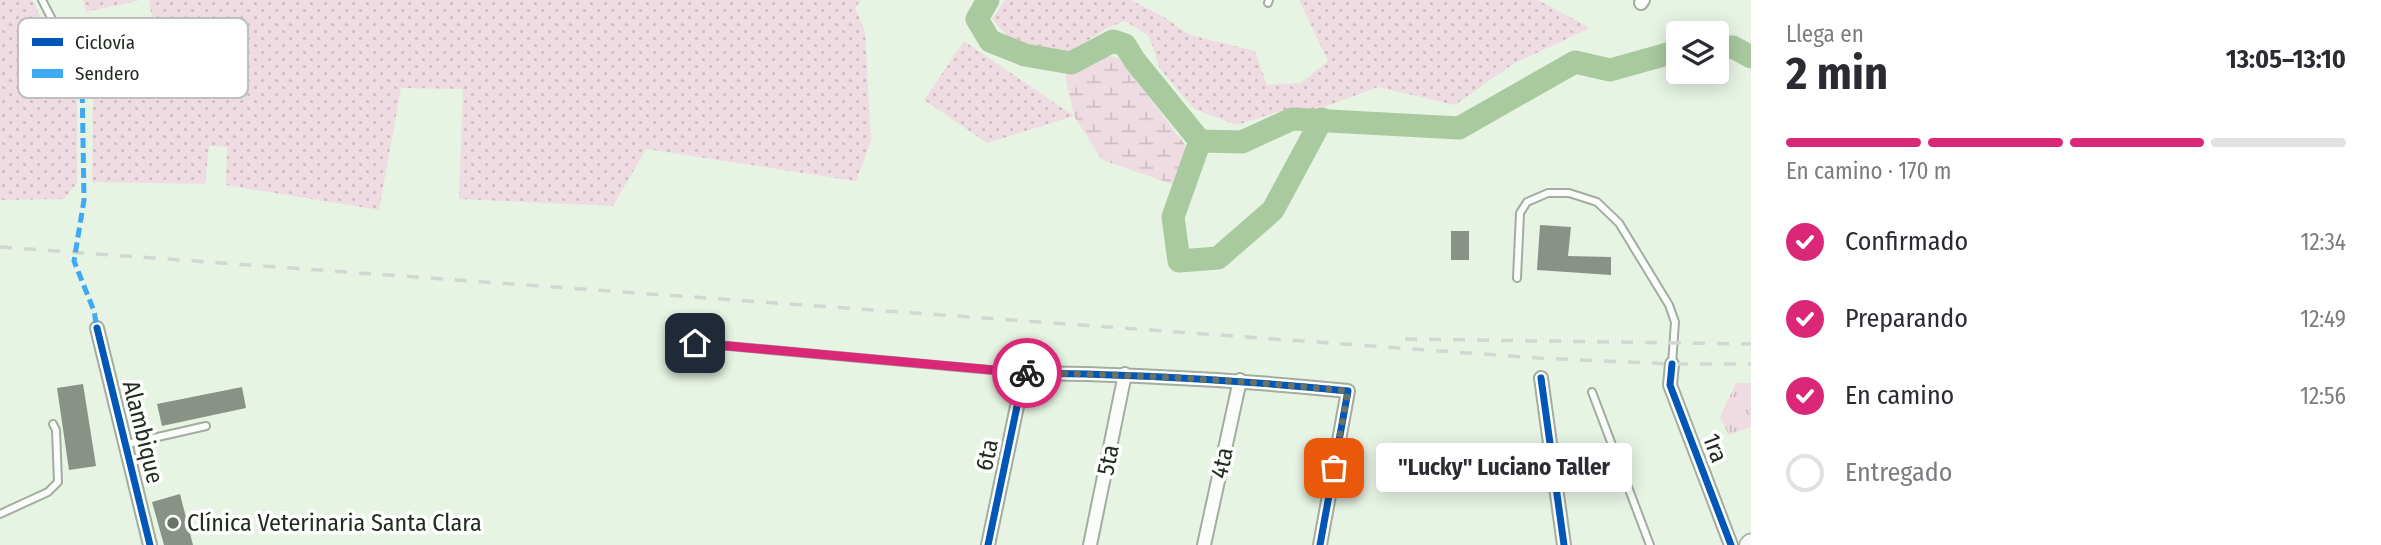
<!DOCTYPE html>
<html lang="es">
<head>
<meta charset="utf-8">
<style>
  body { margin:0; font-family:"Fira Sans Condensed",sans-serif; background:#f7f7f7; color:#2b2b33; height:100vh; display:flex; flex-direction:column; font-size:26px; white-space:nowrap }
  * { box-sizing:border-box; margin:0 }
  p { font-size:23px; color:#7c7c81 }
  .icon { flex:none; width:38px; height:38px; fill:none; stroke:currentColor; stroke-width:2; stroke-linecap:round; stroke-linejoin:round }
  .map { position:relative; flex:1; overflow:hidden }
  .sheet { display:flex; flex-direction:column; background:#fff; width:630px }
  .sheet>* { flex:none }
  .fabs { position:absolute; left:1666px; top:21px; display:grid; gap:14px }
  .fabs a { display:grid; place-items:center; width:63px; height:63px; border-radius:7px; background:#fff; box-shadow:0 4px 18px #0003; font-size:35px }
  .pin { position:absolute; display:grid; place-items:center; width:60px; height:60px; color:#fff; margin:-30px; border-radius:14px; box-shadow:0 4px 10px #0006 }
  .courier { position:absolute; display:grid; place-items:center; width:70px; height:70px; margin:-35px; border:5px solid #db2777; border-radius:50%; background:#fff; color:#222; box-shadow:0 2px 9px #0007 }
  .bubble { position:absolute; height:49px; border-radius:7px; background:#fff; box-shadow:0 4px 18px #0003; font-size:23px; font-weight:700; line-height:49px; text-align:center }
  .overview em { font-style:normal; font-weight:700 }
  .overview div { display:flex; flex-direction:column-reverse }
  .overview { display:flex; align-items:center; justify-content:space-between; height:119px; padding:0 35px }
  h1 { font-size:46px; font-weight:700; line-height:52px }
  .bar { display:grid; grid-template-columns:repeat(4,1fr); gap:10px 7px; align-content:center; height:84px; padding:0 35px }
  .bar i { height:9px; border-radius:5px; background:#e1e1e2 }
  .bar .selected { background:#db2777 }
  .bar p { grid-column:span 4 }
  ol { padding:0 35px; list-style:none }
  li { display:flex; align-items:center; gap:21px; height:77px }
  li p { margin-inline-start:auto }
  li .icon { padding:7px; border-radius:50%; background:#db2777; color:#fff; stroke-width:4 }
  li:last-child { color:#7c7c81 }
  li i { width:38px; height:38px; border:4px solid #e1e1e2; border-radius:50% }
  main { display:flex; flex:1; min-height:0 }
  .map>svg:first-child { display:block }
</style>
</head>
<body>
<main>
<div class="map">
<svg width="1751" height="545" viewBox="0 0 1751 545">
  <defs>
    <pattern id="grass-tufts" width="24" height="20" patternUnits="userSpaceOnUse" patternTransform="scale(1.75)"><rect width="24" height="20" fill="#efdce3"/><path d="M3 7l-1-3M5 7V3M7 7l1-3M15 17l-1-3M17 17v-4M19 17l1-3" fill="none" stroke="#cdbdc2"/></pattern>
    <pattern id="wetland-marsh" width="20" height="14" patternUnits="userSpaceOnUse" patternTransform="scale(1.75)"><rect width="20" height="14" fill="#efdce3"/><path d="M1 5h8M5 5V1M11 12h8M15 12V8" fill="none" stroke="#cdbdc2"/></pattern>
    <pattern id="garden-dots" width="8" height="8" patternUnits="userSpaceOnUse" patternTransform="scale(1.75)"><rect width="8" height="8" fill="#efdce3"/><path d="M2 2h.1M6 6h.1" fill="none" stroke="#cdbdc2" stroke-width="1.8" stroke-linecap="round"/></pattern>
  </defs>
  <rect width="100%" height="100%" fill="#e7f4e4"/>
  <path fill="url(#grass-tufts)" d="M 1736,383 L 1751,383 L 1751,427 L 1729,435 L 1720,417 Z"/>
  <path fill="url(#wetland-marsh)" d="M 1101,55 L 1119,58 L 1189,150 L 1178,186 L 1102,160 L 1074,116 L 1065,75 Z"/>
  <path fill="url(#garden-dots)" d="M 0,0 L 32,0 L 77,85 L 77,183 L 64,199 L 0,200 Z
    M 83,0 L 141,0 L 86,12 Z
    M 149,0 L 861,0 L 855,8 L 865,31 L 871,141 L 856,181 L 646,149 L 613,206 L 459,199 L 463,89 L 401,88 L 379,210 L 226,185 L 227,147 L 209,146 L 205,184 L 92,182 L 93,97 L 166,95 Z
    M 1005,0 L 1131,0 L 1164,17 L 1190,35 L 1255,51 L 1267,85 L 1301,83 L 1328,61 L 1299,0 L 1538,0 L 1590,28 L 1513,64 L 1455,105 L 1378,87 L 1316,110 L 1283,110 L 1237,125 L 1194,109 L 1160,69 L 1149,36 L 1125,21 L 1109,27 L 1071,51 L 1038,49 L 1009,38 L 992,19 Z
    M 964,41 L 1074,116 L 987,143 L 924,100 Z"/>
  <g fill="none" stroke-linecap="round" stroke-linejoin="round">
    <path stroke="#a9c99f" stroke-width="23" d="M 988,0 L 977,19 L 990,41 L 1025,55 L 1071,63 L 1113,41 L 1125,45 L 1135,61 L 1200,141 L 1242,142 L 1292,119 L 1459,128 L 1575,62 L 1610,70 L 1678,51
      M 1717,48 L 1733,47 L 1751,57
      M 1200,141 L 1173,217 L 1179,261 L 1218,258 L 1273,210 L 1322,119"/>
  </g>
  <path fill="#889286" d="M 1540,225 L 1571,227 L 1568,256 L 1611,257 L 1611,275 L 1537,270 Z
    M 1451,231 L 1469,231 L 1469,260 L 1451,260 Z
    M 83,384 L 96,466 L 69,470 L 57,388 Z
    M 242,387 L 246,408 L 162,426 L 157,404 Z
    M 180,494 L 193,545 L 164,545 L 152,502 Z"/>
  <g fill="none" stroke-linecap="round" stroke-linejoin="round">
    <defs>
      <path id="service" d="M 42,0 L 82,78 L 91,82 L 118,77
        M 1268,3 L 1269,0
        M 1517,278 L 1520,213 L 1527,202 L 1548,193 L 1569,193 L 1597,202 L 1619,223 L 1669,305 L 1675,322 L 1672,364
        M 695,343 L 1024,373
        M 1592,392 L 1650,545
        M 127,444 L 206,426
        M 0,514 L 48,492 L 58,482 L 56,430 L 53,424"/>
      <path id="minor" d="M 1641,3 L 1643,0
        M 97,328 L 150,545
        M 1672,364 L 1670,385 L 1731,545
        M 1541,378 L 1564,545
        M 988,545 L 1024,373 C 1133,374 1240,380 1348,391 L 1320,545
        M 1090,545 L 1125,374
        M 1204,545 L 1240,380"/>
      <path id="secondary" d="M 1749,545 L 1751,543"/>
    </defs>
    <use href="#service" stroke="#a3aca0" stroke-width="10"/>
    <use href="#minor" stroke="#a3aca0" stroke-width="16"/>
    <use href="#secondary" stroke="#a3aca0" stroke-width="21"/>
    <use href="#service" stroke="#fbfdfb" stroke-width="6"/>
    <use href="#minor" stroke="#fbfdfb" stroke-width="12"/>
    <use href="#secondary" stroke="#f8f7f7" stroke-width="18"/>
    <path stroke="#d3d7d3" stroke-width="3.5" stroke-dasharray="12 12" stroke-linecap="butt" d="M 0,247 L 1538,358 L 1672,364 L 1751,364
      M 1405,339 L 1751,344"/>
    <path stroke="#3fa9f5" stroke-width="5" stroke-dasharray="10 5" stroke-linecap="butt" d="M 82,78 L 84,200 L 74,261 L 94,311 L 97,328"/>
    <defs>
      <path id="cycleway" d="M 97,328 L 150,545
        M 1672,364 L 1670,385 L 1731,545
        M 1541,378 L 1564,545
        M 988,545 L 1024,373 C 1133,374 1240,380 1348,391 L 1320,545"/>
    </defs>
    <use href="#cycleway" stroke="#fff" stroke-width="11"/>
    <use href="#cycleway" stroke="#0057b8" stroke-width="7"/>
  </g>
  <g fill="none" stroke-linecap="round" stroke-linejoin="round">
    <path stroke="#687265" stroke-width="7" stroke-dasharray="0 12.6" d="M 1027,373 C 1134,374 1241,380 1348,391 L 1334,468"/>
    <path stroke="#db2777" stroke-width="9" d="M 695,343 L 1027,373"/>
  </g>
  <circle fill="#687265" stroke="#fff" stroke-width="2.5" cx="173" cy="523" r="7"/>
  <g text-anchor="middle" stroke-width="7" stroke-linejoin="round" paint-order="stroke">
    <g font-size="24" fill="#232c21" stroke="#fff">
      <text transform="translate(143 432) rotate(76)" y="8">Alambique</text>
      <text transform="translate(1715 448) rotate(69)" y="8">1ra</text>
      <text transform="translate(987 455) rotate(-78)" y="8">6ta</text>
      <text transform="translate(1108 460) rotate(-78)" y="8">5ta</text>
      <text transform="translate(1222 463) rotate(-78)" y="8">4ta</text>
    </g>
    <g font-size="24" fill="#232c21" stroke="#fff" text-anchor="start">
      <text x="187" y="531">Clínica Veterinaria Santa Clara</text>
    </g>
  </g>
  <rect x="18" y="18" width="230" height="80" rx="10" fill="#fff" stroke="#bdc0bc" stroke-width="2"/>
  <rect x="32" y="38" width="31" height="8" fill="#0057b8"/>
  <rect x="32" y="69" width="31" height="9" fill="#3fa9f5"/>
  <g font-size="19" fill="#232c21">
    <text x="75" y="49">Ciclovía</text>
    <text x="75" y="80">Sendero</text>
  </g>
</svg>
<div class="fabs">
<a><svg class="icon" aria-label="layers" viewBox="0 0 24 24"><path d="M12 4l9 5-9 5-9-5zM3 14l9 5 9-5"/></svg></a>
</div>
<div class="pin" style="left:1334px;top:468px;background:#ea580c"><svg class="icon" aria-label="bag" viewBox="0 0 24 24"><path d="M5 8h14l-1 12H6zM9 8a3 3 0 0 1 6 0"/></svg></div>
<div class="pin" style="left:695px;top:343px;background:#1f2937"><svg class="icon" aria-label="home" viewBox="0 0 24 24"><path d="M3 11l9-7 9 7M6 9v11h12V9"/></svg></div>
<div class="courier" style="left:1027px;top:373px"><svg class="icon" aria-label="bike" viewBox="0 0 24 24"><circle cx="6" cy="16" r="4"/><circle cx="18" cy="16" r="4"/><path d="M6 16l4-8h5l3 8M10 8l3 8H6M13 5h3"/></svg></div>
<div class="bubble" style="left:1376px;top:443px;width:256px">&quot;Lucky&quot; Luciano Taller</div>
</div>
<section class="sheet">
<div class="overview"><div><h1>2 min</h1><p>Llega en</p></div><em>13:05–13:10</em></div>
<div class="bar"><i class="selected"></i><i class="selected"></i><i class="selected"></i><i></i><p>En camino · 170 m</p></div>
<ol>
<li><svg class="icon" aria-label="check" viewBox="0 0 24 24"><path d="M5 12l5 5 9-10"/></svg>Confirmado<p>12:34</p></li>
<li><svg class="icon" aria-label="check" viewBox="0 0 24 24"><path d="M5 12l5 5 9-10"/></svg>Preparando<p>12:49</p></li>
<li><svg class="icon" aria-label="check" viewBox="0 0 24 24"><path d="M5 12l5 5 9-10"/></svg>En camino<p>12:56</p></li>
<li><i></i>Entregado</li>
</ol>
</section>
</main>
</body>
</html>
